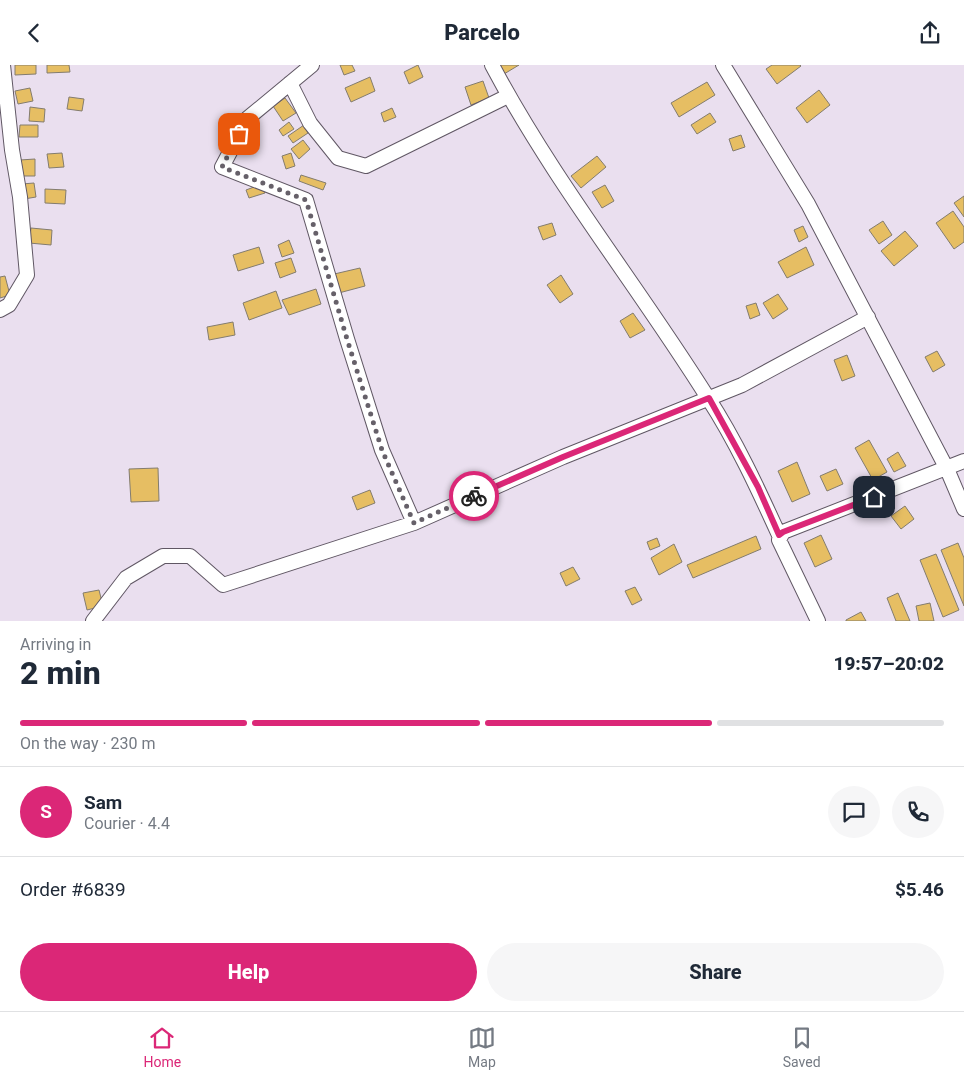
<!DOCTYPE html>
<html lang="en">
<head>
<meta charset="utf-8">
<style>
  body { margin:0; font-family:Roboto,sans-serif; background:#f6f6f7; color:#1f2937; height:100vh; display:flex; flex-direction:column; font-size:19px; white-space:nowrap }
  * { box-sizing:border-box; margin:0 }
  p { font-size:16px; color:#747a83 }
  .icon { flex:none; width:28px; height:28px; fill:none; stroke:currentColor; stroke-width:2; stroke-linecap:round; stroke-linejoin:round }
  .map { position:relative; height:556px; overflow:hidden }
  .drawer { display:flex; flex-direction:column; background:#fff; flex:1 }
  .drawer>* { flex:none }
  .pin { position:absolute; display:grid; place-items:center; width:42px; height:42px; color:#fff; margin:-21px; border-radius:10px; box-shadow:0 2px 8px #0006 }
  .courier { position:absolute; display:grid; place-items:center; width:50px; height:50px; margin:-25px; border:4px solid #db2777; border-radius:50%; background:#fff; color:#222; box-shadow:0 1px 6px #0007 }
  .overview em { font-style:normal; font-weight:800 }
  .overview div { display:flex; flex-direction:column-reverse }
  .overview { display:flex; align-items:center; justify-content:space-between; height:85px; padding:0 20px }
  h1 { font-size:32px; font-weight:800; line-height:38px }
  .bar { display:grid; grid-template-columns:repeat(4,1fr); gap:8px 5px; align-content:center; height:60px; padding:0 20px }
  .bar i { height:6px; border-radius:4px; background:#e0e1e3 }
  .bar .on { background:#db2777 }
  .bar p { grid-column:span 4 }
  .line { display:flex; align-items:center; gap:12px; padding:0 20px; border-top:1px solid #e0e1e3 }
  .line div { flex:1 }
  .round { display:grid; place-items:center; flex:none; width:52px; height:52px; border-radius:26px; background:#f6f6f7 }
  .action { display:flex; gap:10px; margin-top:auto; padding:10px 20px }
  .action a { flex:1; height:58px; border-radius:30px; background:#db2777; color:#fff; font-size:20px; font-weight:800; line-height:58px; text-align:center }
  .action a+a { background:#f6f6f7; color:#1f2937 }
  header { display:flex; justify-content:space-between; align-items:center; height:65px; padding:0 20px; background:#fff; font-size:22px; font-weight:800 }
  .tab-bar { display:flex; justify-content:space-around; align-items:center; height:70px; border-top:1px solid #e0e1e3; background:#fff; font-size:14px; color:#747a83 }
  .tab-bar a { display:grid; justify-items:center; gap:2px }
  .tab-bar .on { color:#db2777 }
  .map>svg:first-child { display:block }
</style>
</head>
<body>
<header><svg class="icon" aria-label="back" viewBox="0 0 24 24"><path d="M15 5l-7 7 7 7"/></svg>Parcelo<svg class="icon" aria-label="share" viewBox="0 0 24 24"><path d="M12 15V3M7 8l5-5 5 5M5 13v7h14v-7"/></svg></header>
<div class="map">
<svg width="964" height="556" viewBox="0 0 964 556">
  <rect width="100%" height="100%" fill="#eadfef"/>
  <path fill="#e6be63" stroke="#837c6e" d="M 15,0 L 36,0 L 36,9 L 15,10 Z
    M 47,0 L 69,0 L 70,7 L 47,8 Z
    M 340,0 L 352,0 L 355,6 L 344,10 Z
    M 418,0 L 423,12 L 409,19 L 404,7 Z
    M 498,0 L 519,0 L 504,9 Z
    M 772,0 L 800,0 L 801,1 L 777,19 L 766,4 Z
    M 370,12 L 375,26 L 351,37 L 345,23 Z
    M 483,16 L 489,33 L 471,40 L 465,22 Z
    M 707,17 L 715,30 L 679,52 L 671,38 Z
    M 30,23 L 33,36 L 18,39 L 15,26 Z
    M 819,25 L 830,40 L 807,58 L 796,43 Z
    M 69,32 L 84,34 L 82,46 L 67,44 Z
    M 285,33 L 296,48 L 283,56 L 273,41 Z
    M 30,42 L 45,44 L 44,57 L 29,56 Z
    M 392,43 L 396,52 L 384,57 L 381,48 Z
    M 710,48 L 716,57 L 697,69 L 691,60 Z
    M 289,57 L 294,64 L 283,71 L 279,65 Z
    M 20,60 L 38,60 L 38,72 L 19,72 Z
    M 304,60 L 308,68 L 293,78 L 288,71 Z
    M 741,70 L 745,82 L 733,86 L 729,74 Z
    M 303,75 L 310,84 L 299,94 L 291,84 Z
    M 62,88 L 64,102 L 49,103 L 47,89 Z
    M 291,88 L 295,101 L 286,104 L 282,91 Z
    M 597,91 L 606,102 L 581,123 L 571,111 Z
    M 35,94 L 35,111 L 20,111 L 20,95 Z
    M 301,110 L 326,118 L 323,125 L 299,116 Z
    M 34,118 L 36,132 L 24,134 L 22,119 Z
    M 262,119 L 265,128 L 249,133 L 246,125 Z
    M 605,120 L 614,136 L 602,143 L 592,127 Z
    M 45,124 L 66,125 L 65,139 L 45,138 Z
    M 964,131 L 964,152 L 954,138 Z
    M 953,146 L 964,162 L 964,177 L 954,184 L 936,158 Z
    M 883,156 L 892,170 L 879,179 L 869,165 Z
    M 552,158 L 556,170 L 543,175 L 538,162 Z
    M 803,161 L 808,172 L 799,177 L 794,165 Z
    M 31,163 L 52,165 L 51,180 L 29,178 Z
    M 905,166 L 918,181 L 894,201 L 881,186 Z
    M 289,175 L 294,188 L 282,192 L 278,180 Z
    M 259,182 L 264,198 L 238,206 L 233,190 Z
    M 806,182 L 814,200 L 787,213 L 778,197 Z
    M 291,193 L 296,207 L 280,213 L 275,198 Z
    M 360,203 L 365,221 L 335,229 L 330,210 Z
    M 561,210 L 573,229 L 560,238 L 547,220 Z
    M 5,211 L 10,230 L 0,233 L 0,212 Z
    M 316,224 L 321,239 L 289,250 L 282,235 Z
    M 276,226 L 282,243 L 249,255 L 243,238 Z
    M 778,229 L 788,244 L 773,254 L 763,238 Z
    M 756,238 L 760,250 L 750,254 L 746,241 Z
    M 633,248 L 645,265 L 630,273 L 620,256 Z
    M 233,257 L 235,270 L 209,275 L 207,262 Z
    M 937,286 L 945,300 L 933,307 L 925,292 Z
    M 847,290 L 855,311 L 842,316 L 834,295 Z
    M 869,375 L 887,407 L 873,415 L 855,383 Z
    M 898,387 L 906,401 L 894,407 L 887,394 Z
    M 797,397 L 810,429 L 792,437 L 778,406 Z
    M 158,403 L 159,436 L 131,437 L 129,404 Z
    M 836,404 L 843,419 L 827,426 L 820,411 Z
    M 370,425 L 375,438 L 357,445 L 352,432 Z
    M 905,441 L 914,454 L 901,464 L 891,451 Z
    M 821,470 L 832,494 L 815,502 L 804,478 Z
    M 756,471 L 761,484 L 693,513 L 687,500 Z
    M 657,473 L 660,481 L 650,485 L 647,477 Z
    M 958,478 L 964,493 L 964,541 L 941,485 Z
    M 674,479 L 682,497 L 659,510 L 651,493 Z
    M 936,489 L 959,545 L 943,552 L 920,495 Z
    M 573,502 L 580,514 L 566,521 L 560,508 Z
    M 635,522 L 642,535 L 632,540 L 625,526 Z
    M 99,525 L 103,541 L 87,545 L 83,528 Z
    M 898,528 L 910,556 L 896,556 L 887,533 Z
    M 930,538 L 934,556 L 919,556 L 916,541 Z
    M 861,547 L 866,556 L 846,556 L 846,555 Z"/>
  <g fill="none" stroke-linecap="round" stroke-linejoin="round">
    <defs>
      <path id="street" d="M 312,0 L 248,53 L 222,102 L 306,135 L 347,274 L 382,385 L 414,458
        M 492,0 C 554,117 638,221 708,333 C 736,376 758,424 779,470
        M 723,0 L 808,139 L 947,404 L 964,444
        M 290,18 L 310,58 L 338,93 L 366,101 L 508,31
        M 0,245 L 9,240 L 27,210 L 20,132 L 12,85 L 3,0
        M 93,556 L 126,513 L 163,491 L 190,491 L 223,520 L 414,458 L 563,392 L 742,320 L 868,252
        M 818,556 L 779,475 L 783,467 L 964,396"/>
    </defs>
    <use href="#street" stroke="#605764" stroke-width="16"/>
    <use href="#street" stroke="#fff" stroke-width="14"/>
  </g>
  <g fill="none" stroke-linecap="round" stroke-linejoin="round">
    <path stroke="#666069" stroke-width="5" stroke-dasharray="0 9" d="M 239,69 L 222,102 L 306,135 L 347,274 L 382,385 L 414,458 L 474,431"/>
    <path stroke="#db2777" stroke-width="6" d="M 474,431 L 563,392 L 709,333 L 758,422 L 779,470 L 783,467 L 874,432"/>
  </g>
</svg>
<div class="pin" style="left:239px;top:69px;background:#ea580c"><svg class="icon" aria-label="bag" viewBox="0 0 24 24"><path d="M5 8h14l-1 12H6zM9 8a3 3 0 0 1 6 0"/></svg></div>
<div class="pin" style="left:874px;top:432px;background:#1f2937"><svg class="icon" aria-label="home" viewBox="0 0 24 24"><path d="M3 11l9-7 9 7M6 9v11h12V9"/></svg></div>
<div class="courier" style="left:474px;top:431px"><svg class="icon" aria-label="bike" viewBox="0 0 24 24"><circle cx="6" cy="16" r="4"/><circle cx="18" cy="16" r="4"/><path d="M6 16l4-8h5l3 8M10 8l3 8H6M13 5h3"/></svg></div>
</div>
<section class="drawer">
<div class="overview"><div><h1>2 min</h1><p>Arriving in</p></div><em>19:57–20:02</em></div>
<div class="bar"><i class="on"></i><i class="on"></i><i class="on"></i><i></i><p>On the way · 230 m</p></div>
<div class="line" style="height:90px"><b class="round" style="background:#db2777;color:#fff">S</b><div><b>Sam</b><p>Courier · 4.4</p></div><a class="round"><svg class="icon" aria-label="chat" viewBox="0 0 24 24"><path d="M4 5h16v11H9l-5 4z"/></svg></a><a class="round"><svg class="icon" aria-label="phone" viewBox="0 0 24 24"><path d="M5 4h4l2 5-3 2q2 4 5 5l2-3 5 2v4C11 20 4 13 5 4z"/></svg></a></div>
<div class="line" style="height:65px"><div>Order #6839</div><b>$5.46</b></div>
<div class="action"><a>Help</a><a>Share</a></div>
</section>
<nav class="tab-bar">
<a class="on"><svg class="icon" aria-label="home" viewBox="0 0 24 24"><path d="M3 11l9-7 9 7M6 9v11h12V9"/></svg>Home</a>
<a><svg class="icon" aria-label="map" viewBox="0 0 24 24"><path d="M3 6l6-2 6 2 6-2v14l-6 2-6-2-6 2zM9 4v14M15 6v14"/></svg>Map</a>
<a><svg class="icon" aria-label="saved" viewBox="0 0 24 24"><path d="M7 4h10v16l-5-4-5 4z"/></svg>Saved</a>
</nav>
</body>
</html>
